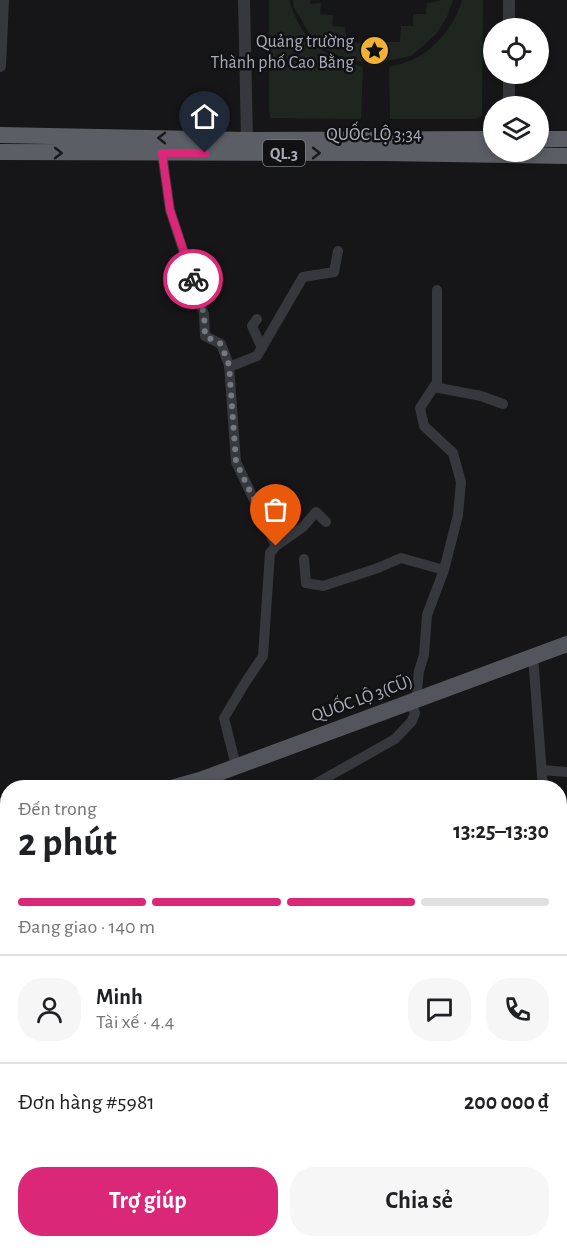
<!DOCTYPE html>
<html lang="vi">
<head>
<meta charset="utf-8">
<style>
  body { margin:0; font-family:"Alegreya Sans",sans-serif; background:#f6f6f6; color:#202124; height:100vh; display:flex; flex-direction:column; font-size:22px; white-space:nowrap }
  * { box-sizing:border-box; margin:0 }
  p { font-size:20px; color:#757577 }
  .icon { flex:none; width:33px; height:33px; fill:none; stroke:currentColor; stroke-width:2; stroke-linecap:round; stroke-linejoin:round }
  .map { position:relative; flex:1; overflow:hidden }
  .sheet { position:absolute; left:0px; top:780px; width:567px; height:468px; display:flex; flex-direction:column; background:#fff; border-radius:24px 24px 0 0; box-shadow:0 3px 9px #0003 }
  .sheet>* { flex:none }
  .fabs { position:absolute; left:483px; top:18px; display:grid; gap:12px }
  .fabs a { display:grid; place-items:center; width:66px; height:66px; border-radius:50%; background:#fff; box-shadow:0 3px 9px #0003; font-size:30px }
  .pin { position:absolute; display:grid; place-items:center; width:51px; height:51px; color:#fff; margin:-62px -26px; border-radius:50% 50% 50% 0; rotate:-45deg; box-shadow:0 0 6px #0007 }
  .pin .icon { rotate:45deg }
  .courier { position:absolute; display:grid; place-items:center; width:60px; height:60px; margin:-30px; border:4px solid #db2777; border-radius:50%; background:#fff; color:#222; box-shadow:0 2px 8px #0007 }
  .summary em { font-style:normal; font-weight:700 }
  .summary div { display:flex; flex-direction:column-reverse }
  .summary { display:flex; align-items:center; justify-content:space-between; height:102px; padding:0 18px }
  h1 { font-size:39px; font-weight:700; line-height:45px }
  .bar { display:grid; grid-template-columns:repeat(4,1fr); gap:9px 6px; align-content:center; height:72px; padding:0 18px }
  .bar i { height:8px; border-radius:4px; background:#e0e0e0 }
  .bar .selected { background:#db2777 }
  .bar p { grid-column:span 4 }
  .line { display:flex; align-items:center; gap:15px; padding:0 18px; border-top:2px solid #e0e0e0 }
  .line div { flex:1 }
  .round { display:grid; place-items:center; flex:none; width:63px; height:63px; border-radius:24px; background:#f6f6f6 }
  .cta { display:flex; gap:12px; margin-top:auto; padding:12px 18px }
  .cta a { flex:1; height:69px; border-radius:24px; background:#db2777; color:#fff; font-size:24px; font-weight:700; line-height:69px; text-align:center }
  .cta a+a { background:#f6f6f6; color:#202124 }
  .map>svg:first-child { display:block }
</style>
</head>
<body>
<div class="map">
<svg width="567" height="1248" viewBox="0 0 567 1248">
  <rect width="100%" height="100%" fill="#161618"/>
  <path fill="#1e261f" d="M 269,0 L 289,0 C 303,43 321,55 363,67 L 361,119 L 271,118 L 269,111 Z
    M 293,0 L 310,0 L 310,4 L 321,3 L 320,14 L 333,15 L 332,26 L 345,27 L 347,42 L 362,43 L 363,62 C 347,61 327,52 316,41 C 309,34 304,26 300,17 C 296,11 293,7 293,0 Z
    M 440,0 L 453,0 L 447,17 L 436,34 L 424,45 L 411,56 L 385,61 L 385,42 L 400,42 L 401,26 L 413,26 L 413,14 L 426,14 L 427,3 L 439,1 Z
    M 462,0 L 483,0 L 482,115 L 479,118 L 471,119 L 390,119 L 389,67 C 396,65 405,63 412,60 C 436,49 455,25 462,0 Z"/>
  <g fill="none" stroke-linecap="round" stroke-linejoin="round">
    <path stroke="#37383d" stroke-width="10" d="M 162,153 L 170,210 L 204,314 L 205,336 L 221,344 L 229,365 L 236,462 L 276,546 L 270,553 L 263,656 L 245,683 L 224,718 L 236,766
      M 437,290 L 437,382 L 420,408 L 424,426 L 453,453 L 461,482 L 458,515 L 444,570
      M 257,319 L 252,326 L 262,348
      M 229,367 L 257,356 L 303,277 L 334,272 L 338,251
      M 434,387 L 481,396 L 503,404
      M 276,546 L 303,527 L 316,512 L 326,522
      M 304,559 L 306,583 L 323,586 L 378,568 L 401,558 L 444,570 L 427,615 L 424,655 L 419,671 L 416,699
      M 533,656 L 543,788
      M 542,770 L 567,772
      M 308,788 L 395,739 L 412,721 L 415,713 L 410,701
      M 560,896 L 567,898
      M 560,929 L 563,939 L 567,943
      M 0,1061 L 8,1049
      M 560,1124 L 567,1124"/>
    <path stroke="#37383d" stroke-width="12" d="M 244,0 L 247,140
      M 509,0 L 509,28
      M 0,66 L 3,0
      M 509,74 L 509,106"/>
    <path stroke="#53555c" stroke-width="16" d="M 171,788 L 200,780 L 567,644
      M 0,806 L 8,806"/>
    <path stroke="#5b5e65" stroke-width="16" d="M 0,135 L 247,140 L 494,139
      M 538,139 L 567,139
      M 0,152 L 383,153 L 567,156"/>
  </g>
  <defs><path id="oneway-chevron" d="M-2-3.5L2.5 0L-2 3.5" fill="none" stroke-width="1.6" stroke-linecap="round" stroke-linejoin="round" transform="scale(1.5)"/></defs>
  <g stroke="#18191b">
    <use href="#oneway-chevron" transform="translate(162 138) rotate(-179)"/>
    <use href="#oneway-chevron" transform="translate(58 153)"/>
    <use href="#oneway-chevron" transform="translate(316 153)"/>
  </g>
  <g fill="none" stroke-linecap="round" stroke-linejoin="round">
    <path stroke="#757880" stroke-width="6" stroke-dasharray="0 10.8" d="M 193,279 L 204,314 L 205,336 L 221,344 L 229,365 L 236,462 L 276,546"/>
    <path stroke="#db2777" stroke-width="8" d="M 193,279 L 170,210 L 162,153 L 205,153"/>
  </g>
  <defs>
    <symbol id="sight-disc" viewBox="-11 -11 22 22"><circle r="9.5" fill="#f2b134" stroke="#111113"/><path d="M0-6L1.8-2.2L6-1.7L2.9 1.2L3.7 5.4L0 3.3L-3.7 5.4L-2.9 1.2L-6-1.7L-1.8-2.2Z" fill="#111"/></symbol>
  </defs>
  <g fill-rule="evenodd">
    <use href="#sight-disc" x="358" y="34" width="33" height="33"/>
  </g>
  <g text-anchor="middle" stroke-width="5" stroke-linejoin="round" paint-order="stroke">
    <rect fill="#111113" stroke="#7b7e86" stroke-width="1.5" x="263" y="140" width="42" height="26" rx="4.5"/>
    <g font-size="16" font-weight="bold" fill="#a8adb8">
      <text x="284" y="159">QL.3</text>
    </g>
    <g font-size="18" fill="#a8adb8" stroke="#111113" text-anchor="end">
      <text x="354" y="47">Quảng trường<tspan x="354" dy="21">Thành phố Cao Bằng</tspan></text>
    </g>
    <g font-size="18" fill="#a8adb8" stroke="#111113">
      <text x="374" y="140">QUỐC LỘ 3;34</text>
      <text transform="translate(362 698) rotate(-20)" y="6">QUỐC LỘ 3(CŨ)</text>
    </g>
  </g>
</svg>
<div class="fabs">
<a><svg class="icon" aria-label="locate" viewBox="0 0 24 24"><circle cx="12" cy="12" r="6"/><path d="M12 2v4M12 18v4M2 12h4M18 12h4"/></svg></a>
<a><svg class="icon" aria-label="layers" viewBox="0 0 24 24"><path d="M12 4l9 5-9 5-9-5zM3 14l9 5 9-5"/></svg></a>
</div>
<div class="pin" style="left:276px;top:546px;background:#ea580c"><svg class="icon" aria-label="bag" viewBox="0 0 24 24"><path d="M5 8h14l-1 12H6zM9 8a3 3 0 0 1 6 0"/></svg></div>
<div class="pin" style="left:205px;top:153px;background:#1f2937"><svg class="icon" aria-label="home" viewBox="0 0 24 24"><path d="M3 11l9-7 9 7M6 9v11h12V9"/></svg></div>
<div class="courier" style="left:193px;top:279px"><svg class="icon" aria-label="bike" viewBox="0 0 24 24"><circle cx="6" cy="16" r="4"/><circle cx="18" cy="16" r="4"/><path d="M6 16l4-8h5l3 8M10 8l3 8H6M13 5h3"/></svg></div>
<section class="sheet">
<div class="summary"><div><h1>2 phút</h1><p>Đến trong</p></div><em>13:25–13:30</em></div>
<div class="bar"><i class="selected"></i><i class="selected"></i><i class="selected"></i><i></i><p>Đang giao · 140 m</p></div>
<div class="line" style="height:108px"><a class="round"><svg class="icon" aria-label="person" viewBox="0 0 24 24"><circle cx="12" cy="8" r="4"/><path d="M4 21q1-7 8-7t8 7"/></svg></a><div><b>Minh</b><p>Tài xế · 4.4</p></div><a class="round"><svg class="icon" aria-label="chat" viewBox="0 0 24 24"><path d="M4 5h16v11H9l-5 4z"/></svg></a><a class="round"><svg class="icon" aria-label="phone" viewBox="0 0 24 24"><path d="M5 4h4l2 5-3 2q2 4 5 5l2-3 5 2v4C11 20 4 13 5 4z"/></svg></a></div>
<div class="line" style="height:78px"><div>Đơn hàng #5981</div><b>200 000 ₫</b></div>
<div class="cta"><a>Trợ giúp</a><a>Chia sẻ</a></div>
</section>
</div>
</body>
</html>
